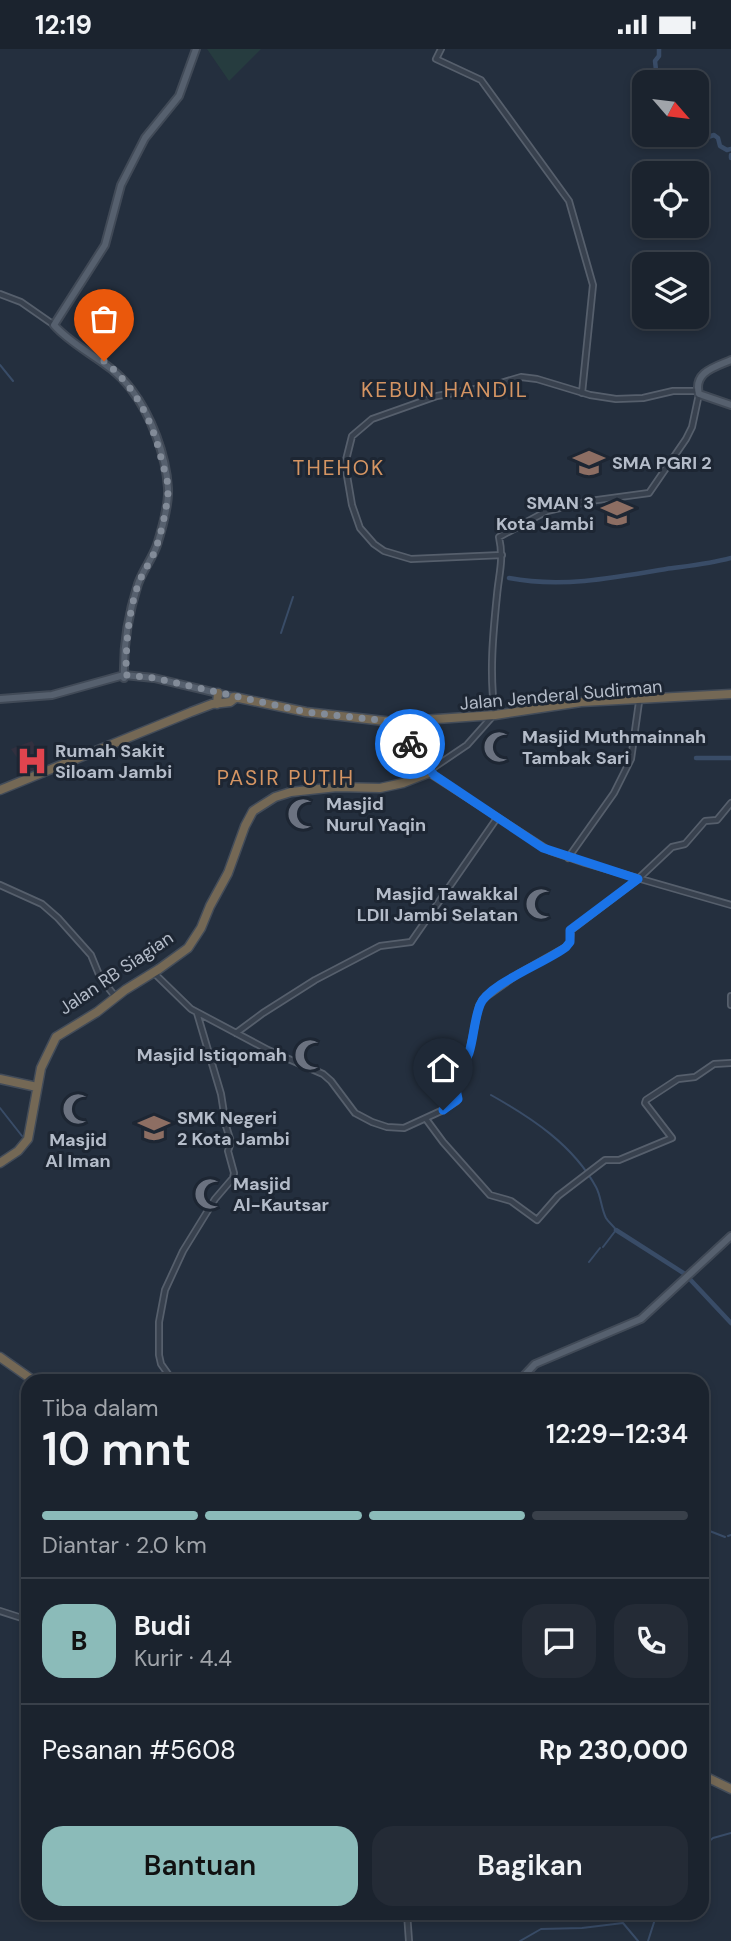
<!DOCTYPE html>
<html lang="id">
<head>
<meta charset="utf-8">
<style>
  body { margin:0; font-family:"DM Sans",sans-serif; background:#242b36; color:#f1f3f6; height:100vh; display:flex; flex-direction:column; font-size:26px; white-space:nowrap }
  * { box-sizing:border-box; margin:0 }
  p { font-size:23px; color:#a0a4aa }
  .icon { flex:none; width:38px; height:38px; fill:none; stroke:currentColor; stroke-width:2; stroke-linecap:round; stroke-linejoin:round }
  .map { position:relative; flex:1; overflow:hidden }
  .side { position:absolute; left:21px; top:1325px; width:688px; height:546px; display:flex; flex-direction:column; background:#1b232e; border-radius:21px; box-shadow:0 4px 10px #0003,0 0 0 2px #39404a }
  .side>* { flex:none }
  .needle { width:46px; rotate:118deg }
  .controls { position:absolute; left:632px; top:21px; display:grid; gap:14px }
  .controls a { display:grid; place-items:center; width:77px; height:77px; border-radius:14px; background:#1b232e; box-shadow:0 4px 10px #0003,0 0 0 2px #39404a; font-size:35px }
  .pin { position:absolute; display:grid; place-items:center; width:60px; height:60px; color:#fff; margin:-72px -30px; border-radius:50% 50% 50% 0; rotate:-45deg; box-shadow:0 0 7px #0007 }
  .pin .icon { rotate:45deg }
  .courier { position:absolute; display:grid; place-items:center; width:70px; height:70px; margin:-35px; border:5px solid #1a73e8; border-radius:50%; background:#fff; color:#222; box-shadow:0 2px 9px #0007 }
  .head em { font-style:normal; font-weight:600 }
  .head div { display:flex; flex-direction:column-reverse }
  .head { display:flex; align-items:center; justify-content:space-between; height:119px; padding:0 21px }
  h1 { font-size:46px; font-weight:600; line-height:52px }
  .bar { display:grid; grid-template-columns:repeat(4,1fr); gap:10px 7px; align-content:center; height:84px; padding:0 21px }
  .bar i { height:9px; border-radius:5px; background:#39404a }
  .bar .current { background:#8bbbb9 }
  .bar p { grid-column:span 4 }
  .line { display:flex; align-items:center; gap:18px; padding:0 21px; border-top:2px solid #39404a }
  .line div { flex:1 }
  .round { display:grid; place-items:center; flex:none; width:74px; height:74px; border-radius:21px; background:#242b36 }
  .cta { display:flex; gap:14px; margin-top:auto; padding:14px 21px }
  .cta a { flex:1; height:80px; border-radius:21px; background:#8bbbb9; color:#111; font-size:28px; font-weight:600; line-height:80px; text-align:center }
  .cta a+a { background:#242b36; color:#f1f3f6 }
  .status { display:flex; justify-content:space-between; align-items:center; height:49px; padding:0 35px; background:#1b232e; direction:ltr }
  .status svg { height:19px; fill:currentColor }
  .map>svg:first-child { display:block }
</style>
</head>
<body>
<div class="status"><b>12:19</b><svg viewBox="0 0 49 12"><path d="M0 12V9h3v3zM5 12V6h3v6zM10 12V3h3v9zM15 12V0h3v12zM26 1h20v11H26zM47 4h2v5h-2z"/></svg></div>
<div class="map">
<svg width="731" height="1892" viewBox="0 0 731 1892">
  <rect width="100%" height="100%" fill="#242f3e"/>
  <path fill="#32303f" d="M 32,692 L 48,718 L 29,726 L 11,700 Z"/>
  <path fill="#263c3f" d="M 207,0 L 261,0 L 229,32 Z"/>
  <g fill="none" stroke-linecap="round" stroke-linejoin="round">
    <path stroke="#394c67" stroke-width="2" d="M 0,316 L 13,332
      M 281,584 L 293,548
      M 491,1046 C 532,1069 573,1096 596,1138 C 601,1147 601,1159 606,1169 C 609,1174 613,1176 616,1181 L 603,1198
      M 0,1059 L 22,1087
      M 589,1213 L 600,1199
      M 702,1483 L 707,1481 L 725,1488
      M 728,1487 L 731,1486
      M 702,1798 L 713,1789 L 731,1784
      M 520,1892 L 541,1880 L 582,1879 L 623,1874 L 638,1892
      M 648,1892 L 657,1864"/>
    <path stroke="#394c67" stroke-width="4.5" d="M 656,33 L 651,27 L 656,21 L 655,12 L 659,7 L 659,0
      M 696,62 L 700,70 L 696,81
      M 696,86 L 702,90 L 714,86 L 718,89 L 720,97 L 727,101 L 731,100
      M 731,106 L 731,109
      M 509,529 C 561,539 614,529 666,520 C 688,517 710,515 731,509
      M 696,709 L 731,709
      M 616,1181 L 685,1225 L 731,1274"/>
    <defs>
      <path id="minor" d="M 441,0 L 436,10 L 481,31 L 569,152 L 593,236 L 582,344
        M 0,245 L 21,253 L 54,276
        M 502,506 L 411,510 L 384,502 L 374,495 L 360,479 L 352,456 L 345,415 L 352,387 L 372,370 L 437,347 L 491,337 L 521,328 L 537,330 L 590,346 L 616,350 L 643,349 L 673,342 L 698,342
        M 495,665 C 489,626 493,585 497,546 C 499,524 504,511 499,488 L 547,462 L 590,452 L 649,444 L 686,390 L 692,378 L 699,345
        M 430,721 L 467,696 L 491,669
        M 430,725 L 550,802 L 585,814 L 731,856
        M 568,809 L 614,744 L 631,710 L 639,653
        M 0,836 L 42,855 L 58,869 L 91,906 L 100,928 L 114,946
        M 154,924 L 191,960 L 268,1001 L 323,1025 L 331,1032 L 355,1064 L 372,1073 L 387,1078 L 404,1079 L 441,1062 L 457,1052 L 456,1027 L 470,999 L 479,957 L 483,950 L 518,925 L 566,898 L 570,893 L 571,881 L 638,830 L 672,798 L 685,795 L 705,772 L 717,771 L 731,754
        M 731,947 L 731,956
        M 236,984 L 263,964 L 315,931 L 380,897 L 411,893 L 497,769
        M 426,1070 L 443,1093 L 490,1146 L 511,1152 L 537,1171 L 558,1147 L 605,1111 L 619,1111 L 672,1089 L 645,1054 L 646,1051 L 678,1030 L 695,1028 L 714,1015 L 731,1014
        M 173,1332 L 161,1315 L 159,1306 L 159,1273 L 165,1241 L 183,1202 L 215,1150 L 233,1129 L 234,1124 L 228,1102 L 231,1093 L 226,1077 L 221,1045 L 197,964
        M 0,1562 L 28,1571
        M 407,1864 L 409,1892"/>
      <path id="major" d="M 731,311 C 715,318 693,323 699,345 L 731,356
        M 124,629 C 123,596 128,566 138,535 C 143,521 152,510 157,496 C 162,480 169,457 168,439 C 166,406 151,366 131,340 C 109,311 76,301 54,276 L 105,196 L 121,136 L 145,89 L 179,47 L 196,0
        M 0,650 L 52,646 L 124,626 L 154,629 L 234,648
        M 519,1332 L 535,1315 L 641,1270 L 731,1187"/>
      <path id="highway" d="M 234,650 L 234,648 L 306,663 L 393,673 L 495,666 L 581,653 L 731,645
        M 217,655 L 218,644
        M 0,741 L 191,663 L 212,655 L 230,653 L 234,650
        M 0,1030 L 37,1038
        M 0,1114 L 18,1102 L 28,1090 L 41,1019 L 56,988 L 97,963 L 125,941 L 159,920 L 188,899 L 201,879 L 210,857 L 228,824 L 245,777 L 253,762 L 275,748 L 291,743 L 337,738 L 380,739 L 403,734 L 431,723 L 396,673
        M 0,1308 L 34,1332
        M 702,1726 L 731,1740"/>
    </defs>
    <use href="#minor" stroke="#565f6c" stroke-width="8"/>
    <use href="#major" stroke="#414a57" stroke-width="10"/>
    <use href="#highway" stroke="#434c59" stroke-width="11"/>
    <use href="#minor" stroke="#38414e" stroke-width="4.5"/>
    <use href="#major" stroke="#56606e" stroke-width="6"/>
    <use href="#highway" stroke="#746855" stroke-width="8"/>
  </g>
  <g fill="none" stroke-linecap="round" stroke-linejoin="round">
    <path stroke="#828b98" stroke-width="7" stroke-dasharray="0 12.6" d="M 104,312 C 136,338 153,373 162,413 C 165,423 169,434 168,444 C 166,463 161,485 155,502 C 150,514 142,524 138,536 C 128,565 126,595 126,626 L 154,629 L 306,663 L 396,673 L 410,695"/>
    <path stroke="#1a73e8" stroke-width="9" d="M 410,695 L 434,726 L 543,799 L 638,830 L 570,881 L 570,893 L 566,898 C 547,913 488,935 480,956 C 474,971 474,988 469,1004 C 461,1023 452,1027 458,1050 L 443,1061"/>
  </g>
  <defs>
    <symbol id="school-bare" viewBox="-9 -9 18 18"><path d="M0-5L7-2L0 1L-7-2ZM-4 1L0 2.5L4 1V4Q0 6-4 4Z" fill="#8d6e63" stroke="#1d2633" stroke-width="2.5" paint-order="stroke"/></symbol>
    <symbol id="mosque-bare" viewBox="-9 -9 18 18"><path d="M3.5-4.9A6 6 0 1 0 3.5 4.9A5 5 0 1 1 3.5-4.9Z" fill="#6b7280" stroke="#1d2633" stroke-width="2.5" paint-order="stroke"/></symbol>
    <symbol id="hospital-bare" viewBox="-9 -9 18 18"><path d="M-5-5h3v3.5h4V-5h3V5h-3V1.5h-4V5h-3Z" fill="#e0444e" stroke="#1d2633" stroke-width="2.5" paint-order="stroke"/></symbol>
  </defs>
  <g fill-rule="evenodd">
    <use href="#school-bare" x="567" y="392" width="44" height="44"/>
    <use href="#school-bare" x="595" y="442" width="44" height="44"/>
    <use href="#mosque-bare" x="477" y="676" width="44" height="44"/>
    <use href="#hospital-bare" x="10" y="690" width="44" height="44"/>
    <use href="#mosque-bare" x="281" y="743" width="44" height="44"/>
    <use href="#mosque-bare" x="519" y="833" width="44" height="44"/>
    <use href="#mosque-bare" x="288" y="984" width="44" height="44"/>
    <use href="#mosque-bare" x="56" y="1038" width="44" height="44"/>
    <use href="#school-bare" x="132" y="1057" width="44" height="44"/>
    <use href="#mosque-bare" x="188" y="1123" width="44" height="44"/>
  </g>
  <g text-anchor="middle" stroke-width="6" stroke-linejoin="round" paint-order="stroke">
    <g font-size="18" font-weight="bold" fill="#b4bcc9" stroke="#1d2633" text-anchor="start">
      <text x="612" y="420">SMA PGRI 2</text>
      <text x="594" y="460" text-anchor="end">SMAN 3<tspan x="594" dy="21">Kota Jambi</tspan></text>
      <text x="522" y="694">Masjid Muthmainnah<tspan x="522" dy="21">Tambak Sari</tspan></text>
      <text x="55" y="708">Rumah Sakit<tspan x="55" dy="21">Siloam Jambi</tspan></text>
      <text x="326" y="761">Masjid<tspan x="326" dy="21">Nurul Yaqin</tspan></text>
      <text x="518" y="851" text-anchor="end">Masjid Tawakkal<tspan x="518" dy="21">LDII Jambi Selatan</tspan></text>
      <text x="287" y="1012" text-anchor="end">Masjid Istiqomah</text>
      <text x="177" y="1075">SMK Negeri<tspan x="177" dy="21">2 Kota Jambi</tspan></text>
      <text x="78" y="1097" text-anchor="middle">Masjid<tspan x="78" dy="21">Al Iman</tspan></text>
      <text x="233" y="1141">Masjid<tspan x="233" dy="21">Al-Kautsar</tspan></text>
    </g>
    <g font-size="18" fill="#b4bcc9" stroke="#1d2633">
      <text transform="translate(561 646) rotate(-5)" y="6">Jalan Jenderal Sudirman</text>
      <text transform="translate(116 924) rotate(-34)" y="6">Jalan RB Siagian</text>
    </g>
    <g font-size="21" letter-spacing="2" fill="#d59563" stroke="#1d2633">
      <text x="445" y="348">KEBUN HANDIL</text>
      <text x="339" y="426">THEHOK</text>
      <text x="286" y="736">PASIR PUTIH</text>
    </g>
  </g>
</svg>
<div class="controls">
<a><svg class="needle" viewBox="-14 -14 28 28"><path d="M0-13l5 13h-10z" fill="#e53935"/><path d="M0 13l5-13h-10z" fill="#a0a4aa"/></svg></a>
<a><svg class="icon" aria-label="locate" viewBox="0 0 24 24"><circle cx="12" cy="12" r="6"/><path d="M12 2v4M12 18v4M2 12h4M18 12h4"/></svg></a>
<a><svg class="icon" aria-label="layers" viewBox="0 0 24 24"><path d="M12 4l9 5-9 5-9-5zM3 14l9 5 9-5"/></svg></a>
</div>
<div class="pin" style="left:104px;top:312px;background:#ea580c"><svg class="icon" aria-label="bag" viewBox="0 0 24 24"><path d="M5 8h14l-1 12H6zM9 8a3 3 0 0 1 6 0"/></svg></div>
<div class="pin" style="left:443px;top:1061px;background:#1f2937"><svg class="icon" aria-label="home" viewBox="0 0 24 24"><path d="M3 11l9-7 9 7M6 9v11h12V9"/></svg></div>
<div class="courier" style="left:410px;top:695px"><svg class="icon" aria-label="bike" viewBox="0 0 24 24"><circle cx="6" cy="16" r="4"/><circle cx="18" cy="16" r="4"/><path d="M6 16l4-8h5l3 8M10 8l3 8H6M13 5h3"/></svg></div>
<section class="side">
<div class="head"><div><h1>10 mnt</h1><p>Tiba dalam</p></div><em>12:29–12:34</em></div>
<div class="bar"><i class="current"></i><i class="current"></i><i class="current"></i><i></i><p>Diantar · 2.0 km</p></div>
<div class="line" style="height:126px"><b class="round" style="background:#8bbbb9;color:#111">B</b><div><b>Budi</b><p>Kurir · 4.4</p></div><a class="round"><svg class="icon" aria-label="chat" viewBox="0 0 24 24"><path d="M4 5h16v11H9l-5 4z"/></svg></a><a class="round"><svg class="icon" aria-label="phone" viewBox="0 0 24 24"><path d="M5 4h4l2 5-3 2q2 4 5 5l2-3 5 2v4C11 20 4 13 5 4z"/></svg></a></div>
<div class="line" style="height:91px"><div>Pesanan #5608</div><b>Rp 230,000</b></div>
<div class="cta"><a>Bantuan</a><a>Bagikan</a></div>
</section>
</div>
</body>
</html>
